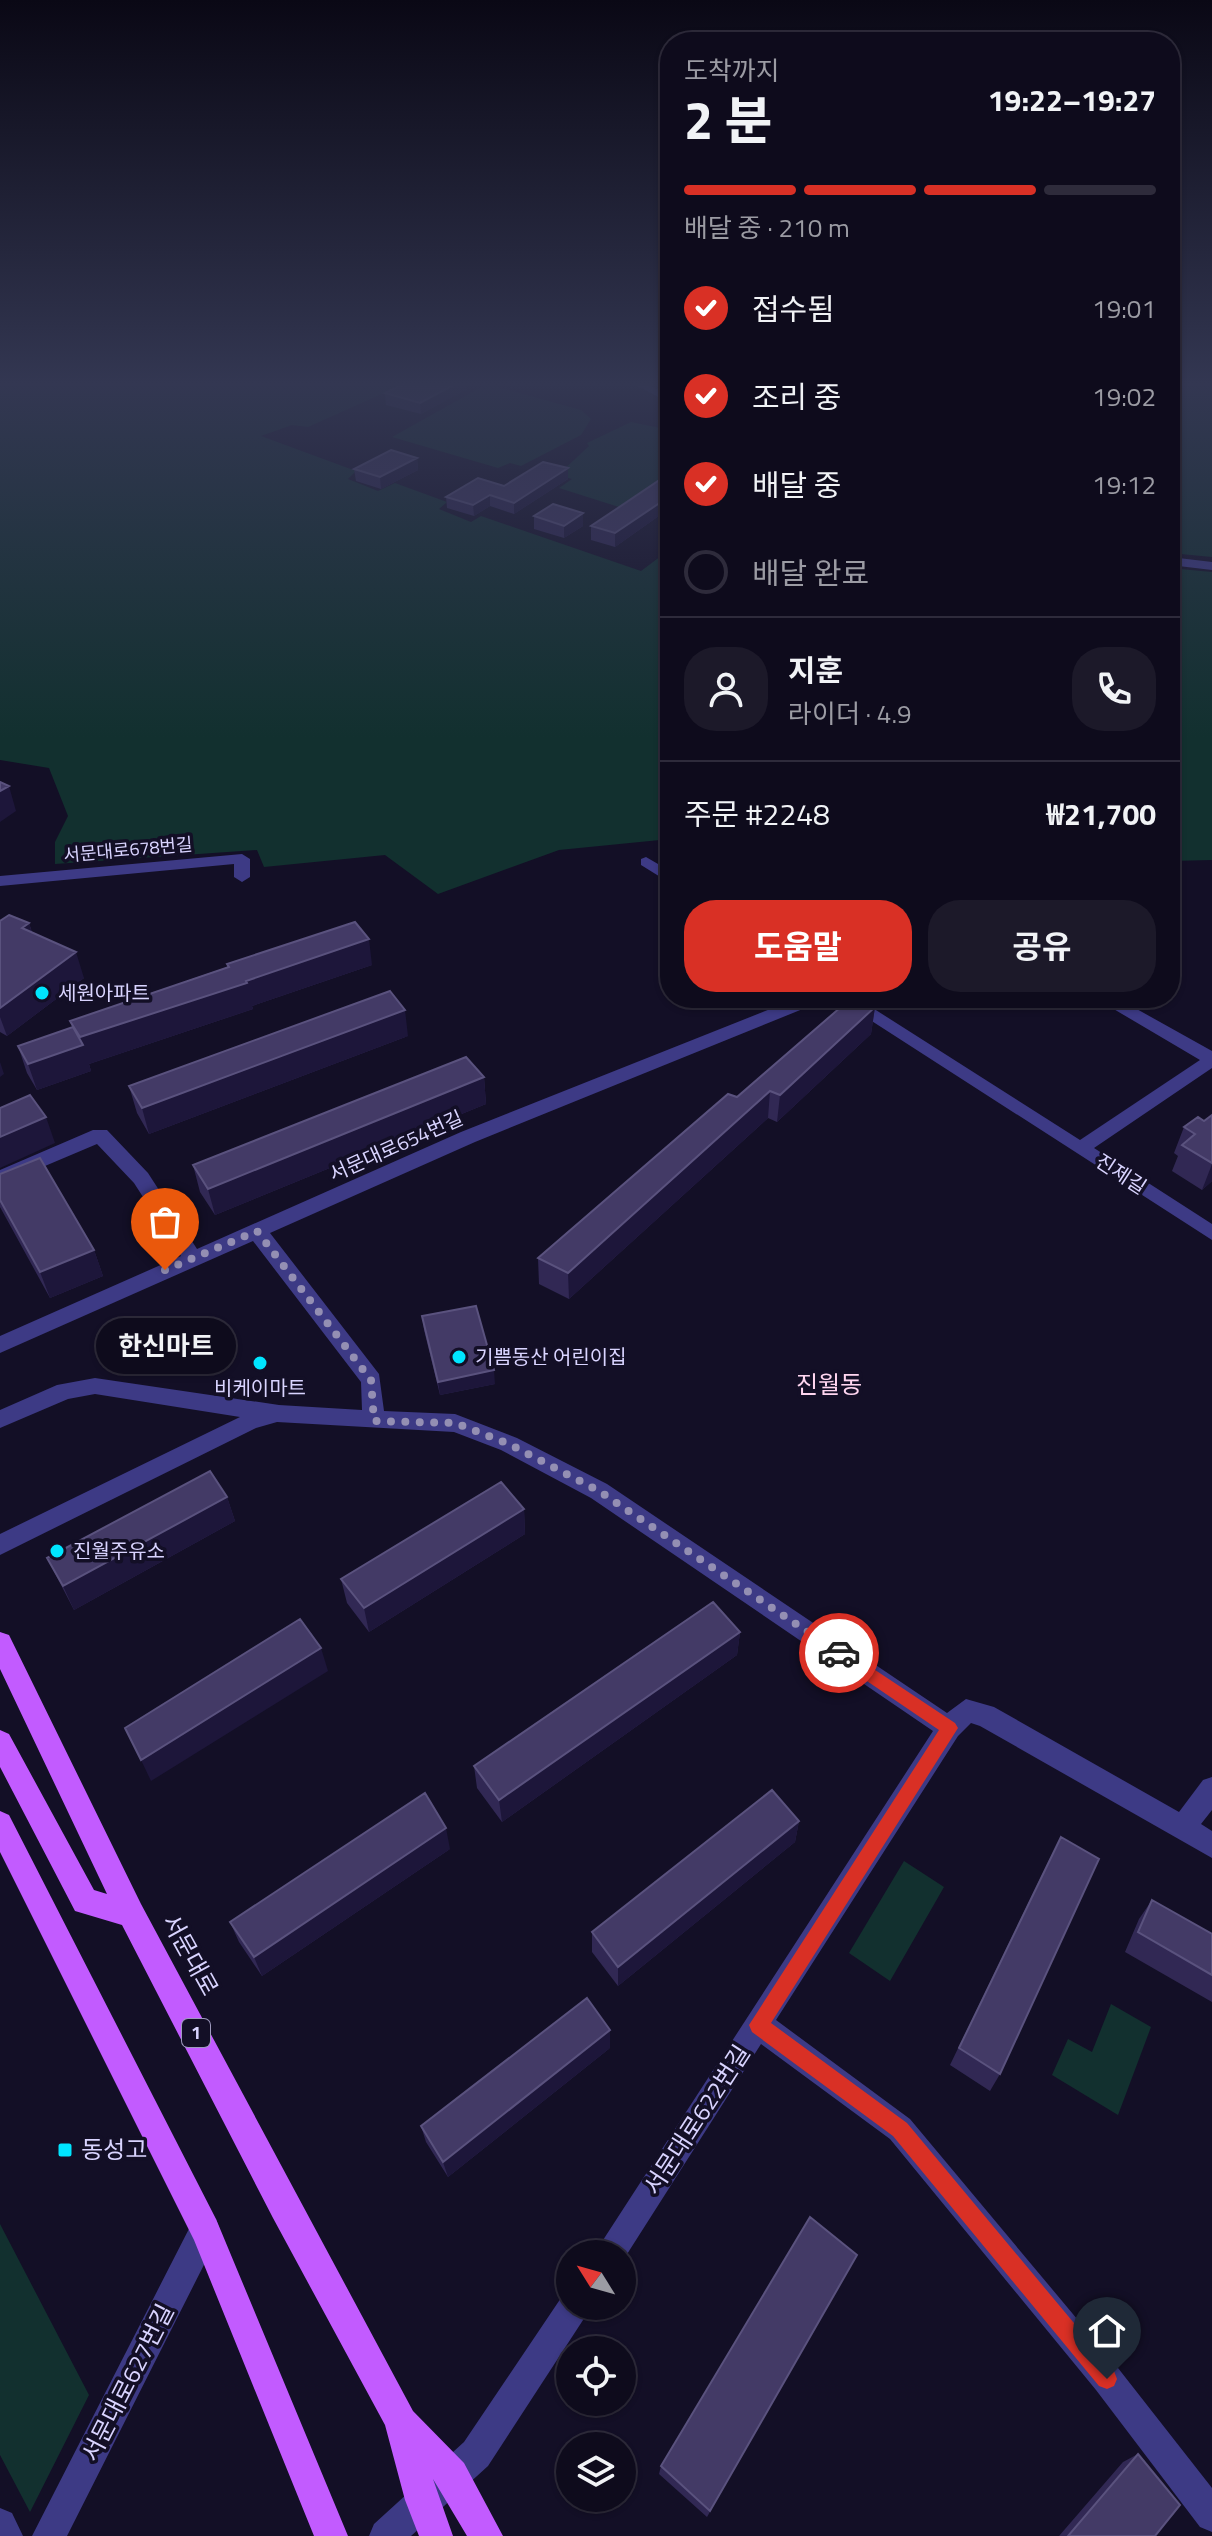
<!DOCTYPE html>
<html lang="ko">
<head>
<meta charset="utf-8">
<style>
  body { margin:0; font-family:"Titillium Web","Noto Sans KR",sans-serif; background:#1c1929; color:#f1f3f6; height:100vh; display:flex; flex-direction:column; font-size:30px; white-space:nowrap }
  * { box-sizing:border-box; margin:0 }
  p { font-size:26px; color:#9b9ba3 }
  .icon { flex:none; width:44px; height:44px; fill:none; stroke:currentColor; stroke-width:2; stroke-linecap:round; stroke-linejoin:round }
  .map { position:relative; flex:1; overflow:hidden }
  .side { position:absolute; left:660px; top:32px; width:520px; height:976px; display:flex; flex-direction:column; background:#0e0b1c; border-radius:32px; box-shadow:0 2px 6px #0004,0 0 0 2px #2e2b3b }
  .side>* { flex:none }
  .needle { width:52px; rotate:307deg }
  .fabs { position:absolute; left:556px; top:2240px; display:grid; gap:16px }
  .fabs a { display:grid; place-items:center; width:80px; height:80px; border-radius:50%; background:#0e0b1c; box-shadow:0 2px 6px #0004,0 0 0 2px #2e2b3b; font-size:40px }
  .pin { position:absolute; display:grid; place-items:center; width:68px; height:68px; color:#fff; margin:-82px -34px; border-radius:50% 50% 50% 0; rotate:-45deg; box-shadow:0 0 8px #0007 }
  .pin .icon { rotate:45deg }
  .courier { position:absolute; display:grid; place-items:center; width:80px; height:80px; margin:-40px; border:6px solid #d93025; border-radius:50%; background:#fff; color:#222; box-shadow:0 2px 10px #0007 }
  .bubble { position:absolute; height:56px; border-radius:28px; background:#0e0b1c; box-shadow:0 2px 6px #0004,0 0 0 2px #2e2b3b; font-size:26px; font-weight:700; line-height:56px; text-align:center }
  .summary em { font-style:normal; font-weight:700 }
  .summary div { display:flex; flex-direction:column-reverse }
  .summary { display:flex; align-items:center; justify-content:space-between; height:136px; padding:0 24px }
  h1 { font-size:52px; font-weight:700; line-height:60px }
  .bar { display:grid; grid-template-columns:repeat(4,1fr); gap:12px 8px; align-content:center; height:96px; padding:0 24px }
  .bar i { height:10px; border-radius:6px; background:#2e2b3b }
  .bar .on { background:#d93025 }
  .bar p { grid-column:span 4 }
  .line { display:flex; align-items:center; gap:20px; padding:0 24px; border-top:2px solid #2e2b3b }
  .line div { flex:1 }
  .round { display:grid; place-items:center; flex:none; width:84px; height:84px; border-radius:32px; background:#1c1929 }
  ol { padding:0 24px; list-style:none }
  li { display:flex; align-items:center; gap:24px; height:88px }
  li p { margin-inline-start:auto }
  li .icon { padding:8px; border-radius:50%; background:#d93025; color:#fff; stroke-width:4 }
  li:last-child { color:#9b9ba3 }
  li i { width:44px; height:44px; border:4px solid #2e2b3b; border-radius:50% }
  .action { display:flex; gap:16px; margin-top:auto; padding:16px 24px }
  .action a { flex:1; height:92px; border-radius:32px; background:#d93025; color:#fff; font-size:32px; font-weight:700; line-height:92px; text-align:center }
  .action a+a { background:#1c1929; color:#f1f3f6 }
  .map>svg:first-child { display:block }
</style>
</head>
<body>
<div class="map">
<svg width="1212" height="2536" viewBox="0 0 1212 2536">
  <rect width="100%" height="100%" fill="#130f26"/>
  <path fill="#12302f" d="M 0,383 L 406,383 L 308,427 L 292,425 L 261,436 L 356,471 L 348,479 L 378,491 L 395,483 L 447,502 L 439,509 L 471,522 L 481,516 L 641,571 L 661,556 L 659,525 L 670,518 L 670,839 L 559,850 L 438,894 L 385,855 L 264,867 L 257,850 L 55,864 L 55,842 L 68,816 L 49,768 L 0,760 Z
    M 1170,383 L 1212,383 L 1212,557 L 1170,553 Z
    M 487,384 L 581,410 L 591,419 L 581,435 L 521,466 L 510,463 L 498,468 L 392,437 Z
    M 631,422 L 670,430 L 670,482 L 622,508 L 559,488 L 572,479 L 558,475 L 589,446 L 587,443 Z
    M 1170,568 L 1212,572 L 1212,860 L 1170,861 Z
    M 904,1861 L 944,1887 L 890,1981 L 849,1953 Z
    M 1111,2004 L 1151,2027 L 1118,2115 L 1052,2075 L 1068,2039 L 1092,2052 Z
    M 0,2224 L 89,2395 L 30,2512 L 0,2455 Z"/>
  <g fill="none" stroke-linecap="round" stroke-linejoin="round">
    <path fill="#3d3a85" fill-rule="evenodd" d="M 632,383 L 645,383 L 670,396 L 670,403 Z
      M 1170,557 L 1212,562 L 1212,570 L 1170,565 Z
      M 242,854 L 250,859 L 250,877 L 242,882 L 234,877 L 234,864 L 0,886 L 0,876 Z
      M 646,857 L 670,871 L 670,883 L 641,865 L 641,859 Z
      M 798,998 L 823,998 L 820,1002 L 475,1142 L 270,1233 L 379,1374 L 384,1411 L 455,1414 L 517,1438 L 607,1484 L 947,1713 L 966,1699 L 994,1707 L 1179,1812 L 1203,1780 L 1212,1777 L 1212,1810 L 1201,1824 L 1212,1831 L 1212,1858 L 980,1726 L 971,1723 L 958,1736 L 776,2020 L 910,2119 L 1118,2368 L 1212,2488 L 1212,2532 L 1200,2527 L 1096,2390 L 890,2139 L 761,2044 L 622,2262 L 622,2254 L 594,2254 L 933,1731 L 591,1498 L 501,1450 L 454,1432 L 277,1422 L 256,1428 L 0,1555 L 0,1534 L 240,1417 L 95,1394 L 68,1399 L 0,1428 L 0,1410 L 57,1385 L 95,1378 L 279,1405 L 362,1410 L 361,1382 L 253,1241 L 0,1353 L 0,1336 L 181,1256 L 134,1183 L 97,1144 L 0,1185 L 0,1170 L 93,1130 L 107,1130 L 148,1173 L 197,1249 L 461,1132 Z
      M 836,998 L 857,998 L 1080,1140 L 1200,1060 L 1095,998 L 1117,998 L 1212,1051 L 1212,1068 L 1094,1148 L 1212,1224 L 1212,1240 Z
      M 205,2215 L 216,2219 L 220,2230 L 216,2241 L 67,2536 L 32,2536 L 194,2219 Z
      M 570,2292 L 570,2306 L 590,2306 L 585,2317 L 488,2466 L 411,2536 L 369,2536 L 374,2524 L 464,2442 L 563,2295 Z
      M 0,2508 L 12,2513 L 23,2536 L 0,2536 Z"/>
    <path fill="#c25bff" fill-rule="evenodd" d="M 0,1632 L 9,1635 L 141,1904 L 413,2411 L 464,2463 L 503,2536 L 467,2536 L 433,2479 L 453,2536 L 419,2536 L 405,2500 L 385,2425 L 273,2218 L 122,1925 L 75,1911 L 0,1767 L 0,1730 L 9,1734 L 94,1890 L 107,1894 L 0,1669 Z
      M 0,1811 L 9,1815 L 216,2219 L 348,2536 L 314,2536 L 194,2240 L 0,1852 Z"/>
  </g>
  <path fill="#312854" d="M 405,383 L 467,383 L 467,389 L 421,414 L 386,405 L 385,393 Z
    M 417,458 L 418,470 L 381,489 L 356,481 L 354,469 Z
    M 568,468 L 568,479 L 514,514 L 490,506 L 474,516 L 447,508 L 446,497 L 504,486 Z
    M 670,473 L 670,508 L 615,547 L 591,540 L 591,526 Z
    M 583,513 L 583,526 L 564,538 L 534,529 L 534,516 Z
    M 0,921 L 29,923 L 32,932 L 84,978 L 7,1036 L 0,1032 Z
    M 227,964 L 372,965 L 252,1006 L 253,1009 L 89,1064 L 91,1071 L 37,1090 L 27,1073 L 18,1046 L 72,1028 L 70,1021 L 227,967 Z
    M 875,1007 L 871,1034 L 777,1122 L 768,1118 L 569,1299 L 539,1284 L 538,1258 L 737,1097 Z
    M 408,1036 L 149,1134 L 137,1113 L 129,1086 Z
    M 484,1077 L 486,1104 L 215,1215 L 200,1192 L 193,1165 Z
    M 1212,1115 L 1212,1181 L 1202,1190 L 1172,1171 L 1178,1156 L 1174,1153 L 1184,1127 L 1204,1121 Z
    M 0,1174 L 94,1250 L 103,1276 L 50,1298 L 0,1207 Z
    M 422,1316 L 495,1384 L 440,1395 L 424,1330 Z
    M 227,1497 L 235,1521 L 74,1610 L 47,1558 Z
    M 524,1509 L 525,1534 L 369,1632 L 347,1603 L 341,1579 Z
    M 740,1632 L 737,1655 L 502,1822 L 477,1788 L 474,1766 Z
    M 799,1821 L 795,1842 L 618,1986 L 592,1952 L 592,1932 Z
    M 450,1849 L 262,1976 L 239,1942 L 230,1922 Z
    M 1050,1858 L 1000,2074 L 990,2091 L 950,2065 Z
    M 1152,1900 L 1212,1934 L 1212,2002 L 1125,1952 L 1139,1919 Z
    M 610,2048 L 448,2177 L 426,2142 L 421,2126 Z
    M 857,2255 L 707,2517 L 659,2474 L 661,2466 Z
    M 1138,2454 L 1155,2536 L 1059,2536 L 1123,2462 Z"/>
  <path fill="#1d163a" d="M 457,383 L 467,383 L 467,389 L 421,414 L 420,403 Z
    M 417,458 L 418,470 L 381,489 L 380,477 Z
    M 568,468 L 568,479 L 514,514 L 514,503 Z
    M 490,495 L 490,506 L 474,516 L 473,505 Z
    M 670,496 L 670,508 L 615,547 L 615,533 Z
    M 583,513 L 583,526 L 564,538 L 564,526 Z
    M 9,786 L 16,811 L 0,822 L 0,791 Z
    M 29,923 L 37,949 L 22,928 Z
    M 369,939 L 372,965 L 252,1006 L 253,1009 L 89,1064 L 91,1071 L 37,1090 L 28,1064 L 83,1045 L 80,1037 Z
    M 76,952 L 84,978 L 7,1036 L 0,1017 L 0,1008 Z
    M 875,1007 L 871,1034 L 777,1122 L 780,1095 Z
    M 405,1010 L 408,1036 L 149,1134 L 142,1108 Z
    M 0,1062 L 4,1074 L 0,1077 Z
    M 484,1077 L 486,1104 L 215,1215 L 208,1189 Z
    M 770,1091 L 768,1118 L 569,1299 L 568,1273 Z
    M 46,1117 L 55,1143 L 0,1168 L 0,1137 Z
    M 1212,1164 L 1212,1181 L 1202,1190 Z
    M 94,1250 L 103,1276 L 50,1298 L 40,1272 Z
    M 494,1370 L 495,1384 L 440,1395 L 438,1382 Z
    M 227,1497 L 235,1521 L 74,1610 L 63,1586 Z
    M 524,1509 L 525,1534 L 369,1632 L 364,1608 Z
    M 740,1632 L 737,1655 L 502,1822 L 499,1800 Z
    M 321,1648 L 328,1671 L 151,1781 L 141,1760 Z
    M 799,1821 L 795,1842 L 618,1986 L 618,1967 Z
    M 446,1828 L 450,1849 L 262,1976 L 254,1957 Z
    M 610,2030 L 610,2048 L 448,2177 L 443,2162 Z"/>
  <path fill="#433a66" stroke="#5a527e" stroke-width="2" d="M 405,383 L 457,383 L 420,403 L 385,393 Z
    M 391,450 L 417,458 L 380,477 L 354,469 Z
    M 543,462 L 568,468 L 514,503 L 490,495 L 473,505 L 446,497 L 478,478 L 504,486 Z
    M 670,473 L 670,496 L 615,533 L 591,526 Z
    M 553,504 L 583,513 L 564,526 L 534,516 Z
    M 0,782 L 9,786 L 0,791 Z
    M 9,915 L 29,923 L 22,928 L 76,952 L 0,1008 L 0,921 Z
    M 355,922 L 369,939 L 246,981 L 247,983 L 80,1037 L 70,1021 L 229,967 L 227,964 Z
    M 390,991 L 405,1010 L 142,1108 L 129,1086 Z
    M 849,1000 L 875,1007 L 780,1095 L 770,1091 L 568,1273 L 538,1258 L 728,1094 L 737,1097 Z
    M 73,1027 L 83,1045 L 28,1064 L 18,1046 Z
    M 466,1057 L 484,1077 L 208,1189 L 193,1165 Z
    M 30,1095 L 46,1117 L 0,1137 L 0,1108 Z
    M 1212,1115 L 1212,1163 L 1182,1145 L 1195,1134 L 1184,1127 L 1198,1117 L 1204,1121 Z
    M 40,1158 L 94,1250 L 40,1272 L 0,1200 L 0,1174 Z
    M 476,1306 L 494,1370 L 438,1382 L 422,1316 Z
    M 210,1471 L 227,1497 L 63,1586 L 47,1558 Z
    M 501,1482 L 524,1509 L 364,1608 L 341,1579 Z
    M 713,1602 L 740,1632 L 499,1800 L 474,1766 Z
    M 300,1619 L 321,1648 L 141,1760 L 125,1728 Z
    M 772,1790 L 799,1821 L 618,1967 L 592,1932 Z
    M 425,1793 L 446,1828 L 254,1957 L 230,1922 Z
    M 1061,1837 L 1099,1859 L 1000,2074 L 959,2048 Z
    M 1152,1900 L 1212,1934 L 1212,1975 L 1138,1932 Z
    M 587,1998 L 610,2030 L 443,2162 L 421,2126 Z
    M 810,2217 L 857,2255 L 710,2511 L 661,2466 Z
    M 1138,2454 L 1180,2505 L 1155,2536 L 1068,2536 Z"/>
  <linearGradient id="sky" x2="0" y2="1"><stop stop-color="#0a0815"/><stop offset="0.52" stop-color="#333752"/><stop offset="1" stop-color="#333752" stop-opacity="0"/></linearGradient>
  <rect width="1212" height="738" fill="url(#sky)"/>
  <path fill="#d93025" d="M 839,1646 L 955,1723 L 958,1728 L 771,2023 L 907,2123 L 1114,2371 L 1117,2379 L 1114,2386 L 1107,2389 L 1099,2386 L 893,2136 L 752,2032 L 749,2025 L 939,1730 L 833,1658 L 831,1653 Z"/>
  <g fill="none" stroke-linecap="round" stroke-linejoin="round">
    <path stroke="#948fb3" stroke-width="8" stroke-dasharray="0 14.4" d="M 165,1270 L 257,1231 L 371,1380 L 374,1421 L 455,1423 L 509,1444 L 599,1491 L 839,1653"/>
  </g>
  <g fill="#00e5ff" stroke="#130f26" stroke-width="3">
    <circle cx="42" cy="993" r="8"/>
    <circle cx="459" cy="1357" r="8"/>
    <circle cx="260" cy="1363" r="8"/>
    <circle cx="57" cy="1551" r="8"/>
    <rect x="57" y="2142" width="16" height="16" rx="4"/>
  </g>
  <g text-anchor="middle" stroke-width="7" stroke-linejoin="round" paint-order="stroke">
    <g font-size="18" fill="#d9d4ff" stroke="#130f26">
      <text transform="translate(128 850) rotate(-5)" y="6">서문대로678번길</text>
    </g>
    <rect fill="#130f26" stroke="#9e99be" stroke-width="2" x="182" y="2019" width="28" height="28" rx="6"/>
    <g font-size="18" font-weight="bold" fill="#d9d4ff">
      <text x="196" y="2039">1</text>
    </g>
    <g font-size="20" fill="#d9d4ff" stroke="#130f26" text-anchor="start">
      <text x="58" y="1000">세원아파트</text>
      <text x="475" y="1364">기쁨동산 어린이집</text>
      <text x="260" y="1395" text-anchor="middle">비케이마트</text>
      <text x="73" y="1558">진월주유소</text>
    </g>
    <g font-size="20" fill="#d9d4ff" stroke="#130f26">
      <text transform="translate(396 1146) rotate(-24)" y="7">서문대로654번길</text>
      <text transform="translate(1121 1174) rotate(33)" y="7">진제길</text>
    </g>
    <g font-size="24" fill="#ffd6f0" stroke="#130f26">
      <text x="829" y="1393">진월동</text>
    </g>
    <g font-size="24" fill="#d9d4ff" stroke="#130f26">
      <text transform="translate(190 1955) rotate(61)" y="8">서문대로</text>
      <text transform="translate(697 2120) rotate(-57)" y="8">서문대로622번길</text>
      <text transform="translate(128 2383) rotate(-63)" y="8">서문대로627번길</text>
    </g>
    <g font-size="24" fill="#d9d4ff" stroke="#130f26" text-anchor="start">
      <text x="81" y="2158">동성고</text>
    </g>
  </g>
</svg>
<div class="fabs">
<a><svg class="needle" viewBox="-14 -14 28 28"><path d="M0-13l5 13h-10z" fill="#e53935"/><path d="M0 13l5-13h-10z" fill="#9b9ba3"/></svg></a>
<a><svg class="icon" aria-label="locate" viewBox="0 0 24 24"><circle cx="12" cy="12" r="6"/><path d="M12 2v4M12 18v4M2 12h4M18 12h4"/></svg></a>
<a><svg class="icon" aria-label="layers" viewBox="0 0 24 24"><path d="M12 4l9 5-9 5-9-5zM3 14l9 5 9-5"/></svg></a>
</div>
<div class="pin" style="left:165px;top:1270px;background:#ea580c"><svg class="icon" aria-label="bag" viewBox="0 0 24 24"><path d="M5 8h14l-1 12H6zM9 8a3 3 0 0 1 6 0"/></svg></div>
<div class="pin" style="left:1107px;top:2379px;background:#1f2937"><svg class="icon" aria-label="home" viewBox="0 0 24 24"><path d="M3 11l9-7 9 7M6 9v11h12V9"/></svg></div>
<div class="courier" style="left:839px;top:1653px"><svg class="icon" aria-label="car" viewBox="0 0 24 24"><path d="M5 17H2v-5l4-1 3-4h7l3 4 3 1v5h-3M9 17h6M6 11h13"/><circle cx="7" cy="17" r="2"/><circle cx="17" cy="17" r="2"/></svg></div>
<div class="bubble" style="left:96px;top:1318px;width:140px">한신마트</div>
<section class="side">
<div class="summary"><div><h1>2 분</h1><p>도착까지</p></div><em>19:22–19:27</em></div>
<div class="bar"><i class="on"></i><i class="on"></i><i class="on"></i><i></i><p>배달 중 · 210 m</p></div>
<ol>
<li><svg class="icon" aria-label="check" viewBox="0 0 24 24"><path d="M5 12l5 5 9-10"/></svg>접수됨<p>19:01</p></li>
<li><svg class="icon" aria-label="check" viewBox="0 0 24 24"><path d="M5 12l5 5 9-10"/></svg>조리 중<p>19:02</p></li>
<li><svg class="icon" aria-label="check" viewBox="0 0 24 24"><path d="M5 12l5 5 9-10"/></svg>배달 중<p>19:12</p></li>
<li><i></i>배달 완료</li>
</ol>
<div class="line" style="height:144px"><a class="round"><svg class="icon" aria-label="person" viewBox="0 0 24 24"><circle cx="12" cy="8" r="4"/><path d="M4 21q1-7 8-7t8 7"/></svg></a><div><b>지훈</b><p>라이더 · 4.9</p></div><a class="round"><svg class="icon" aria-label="phone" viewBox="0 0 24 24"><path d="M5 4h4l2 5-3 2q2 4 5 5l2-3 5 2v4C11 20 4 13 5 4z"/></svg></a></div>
<div class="line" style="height:104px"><div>주문 #2248</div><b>₩21,700</b></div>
<div class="action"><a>도움말</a><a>공유</a></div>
</section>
</div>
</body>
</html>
